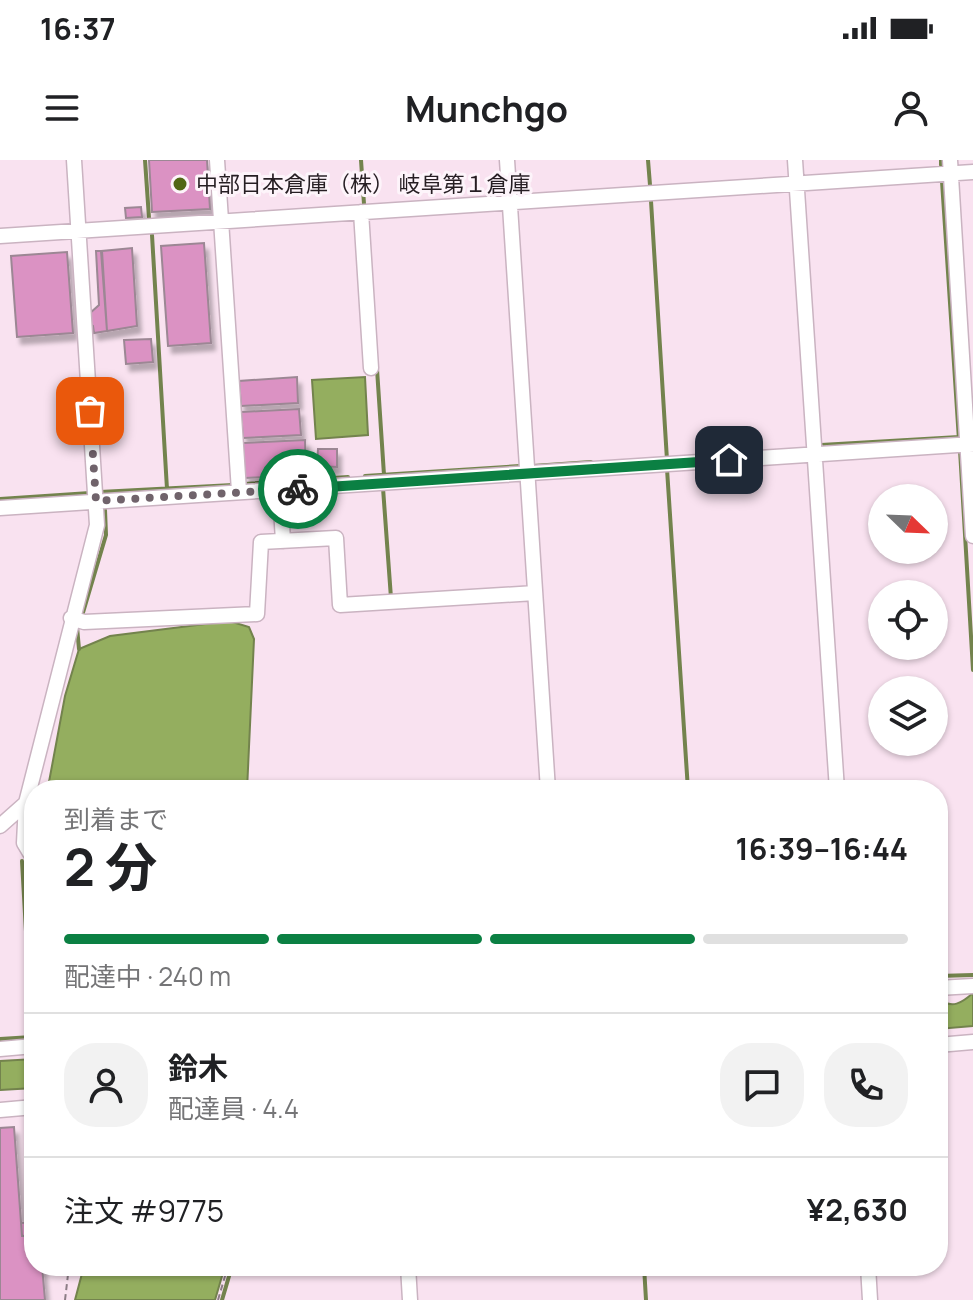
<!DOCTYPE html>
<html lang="ja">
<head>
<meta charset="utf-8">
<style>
  body { margin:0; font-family:Manrope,"Noto Sans JP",sans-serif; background:#f2f2f2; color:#202124; height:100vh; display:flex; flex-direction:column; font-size:30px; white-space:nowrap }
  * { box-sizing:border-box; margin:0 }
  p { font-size:26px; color:#757577 }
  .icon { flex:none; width:44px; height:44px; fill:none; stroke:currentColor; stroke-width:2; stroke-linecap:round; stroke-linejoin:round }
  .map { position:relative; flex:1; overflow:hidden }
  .sheet { position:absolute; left:24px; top:620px; width:924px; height:496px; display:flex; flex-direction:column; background:#fff; border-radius:32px; box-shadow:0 2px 6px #0004 }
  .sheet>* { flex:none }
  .needle { width:52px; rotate:113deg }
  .fabs { position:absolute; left:868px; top:324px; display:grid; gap:16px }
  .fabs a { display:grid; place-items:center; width:80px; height:80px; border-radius:50%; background:#fff; box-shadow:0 2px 6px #0004; font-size:40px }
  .pin { position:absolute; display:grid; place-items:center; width:68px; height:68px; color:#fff; margin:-34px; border-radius:16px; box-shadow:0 4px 12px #0006 }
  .courier { position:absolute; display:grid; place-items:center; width:80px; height:80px; margin:-40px; border:6px solid #0b8043; border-radius:50%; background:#fff; color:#222; box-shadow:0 2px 10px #0007 }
  .summary em { font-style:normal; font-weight:700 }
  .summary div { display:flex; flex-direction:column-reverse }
  .summary { display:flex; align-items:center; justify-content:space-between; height:136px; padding:0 40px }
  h1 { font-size:52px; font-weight:700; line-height:60px }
  .bar { display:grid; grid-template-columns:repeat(4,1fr); gap:12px 8px; align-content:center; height:96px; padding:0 40px }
  .bar i { height:10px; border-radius:6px; background:#e0e0e0 }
  .bar .selected { background:#0b8043 }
  .bar p { grid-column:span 4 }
  .line { display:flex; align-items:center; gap:20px; padding:0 40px; border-top:2px solid #e0e0e0 }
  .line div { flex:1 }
  .round { display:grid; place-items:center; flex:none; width:84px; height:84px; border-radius:32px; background:#f2f2f2 }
  .status { display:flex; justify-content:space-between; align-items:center; height:56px; padding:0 40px; background:#fff; direction:ltr }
  .status svg { height:22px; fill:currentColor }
  header { display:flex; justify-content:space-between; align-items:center; height:104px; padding:0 40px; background:#fff; font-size:36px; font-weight:700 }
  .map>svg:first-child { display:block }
</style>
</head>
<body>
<div class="status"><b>16:37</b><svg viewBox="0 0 49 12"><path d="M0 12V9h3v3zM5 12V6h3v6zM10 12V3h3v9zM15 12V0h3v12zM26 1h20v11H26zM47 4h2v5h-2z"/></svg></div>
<header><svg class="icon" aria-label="menu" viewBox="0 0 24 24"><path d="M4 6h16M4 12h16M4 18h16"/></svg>Munchgo<svg class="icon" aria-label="person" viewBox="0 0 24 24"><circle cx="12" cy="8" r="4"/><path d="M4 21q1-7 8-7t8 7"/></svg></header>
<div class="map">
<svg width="973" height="1140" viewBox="0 0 973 1140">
  <defs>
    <filter id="shadow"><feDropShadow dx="4" dy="7" stdDeviation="2" flood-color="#0004"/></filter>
  </defs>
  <rect width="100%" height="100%" fill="#f9e2f0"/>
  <path fill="#94ae5f" stroke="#73834d" stroke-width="2" d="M 365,217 L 368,275 L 316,279 L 312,220 Z
    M 229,461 L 249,467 L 254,479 L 247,630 L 52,630 L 49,622 L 65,536 L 79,489 L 110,476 Z
    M 973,833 L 973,866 L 938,869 L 938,840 C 953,848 961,844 973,833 Z
    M 34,899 L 34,928 L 0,930 L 0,901 Z
    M 84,1106 L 225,1106 L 215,1140 L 75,1140 Z"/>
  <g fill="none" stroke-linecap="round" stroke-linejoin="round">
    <path stroke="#73834d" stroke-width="4" d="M 145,0 L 149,58
      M 361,0 L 364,44
      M 648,0 L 650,25
      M 941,0 L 941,5
      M 942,21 L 959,280
      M 651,41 L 667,300
      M 152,75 L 167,329
      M 377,209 L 384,315
      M 821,285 L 959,277
      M 960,290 L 973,510
      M 533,306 L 591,302
      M 667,309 L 688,630
      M 365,316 L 520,306
      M 244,324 L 348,317
      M 383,328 L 391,438
      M 100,332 L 233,325
      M 0,339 L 90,333
      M 82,456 L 106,375 L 105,350
      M 77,467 L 79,489
      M 22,701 L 32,877
      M 938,816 L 973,815
      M 0,879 L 32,877
      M 644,1106 L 646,1140
      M 222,1140 L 232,1106"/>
  </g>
  <path fill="#db92c3" stroke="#9c8794" stroke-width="2" filter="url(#shadow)" d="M 149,0 L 207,0 L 210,49 L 152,52 Z
    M 141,47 L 142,57 L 126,58 L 125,48 Z
    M 204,83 L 211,183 L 168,186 L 161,86 Z
    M 132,88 L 137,166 L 107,171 L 102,91 Z
    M 96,91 L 101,91 L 107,171 L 94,173 L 93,166 L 89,164 L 89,154 L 99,145 Z
    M 67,92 L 73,173 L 17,177 L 11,96 Z
    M 151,179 L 153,202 L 126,204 L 124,180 Z
    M 297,217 L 298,243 L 241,246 L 239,221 Z
    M 299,249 L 301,275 L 243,278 L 241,252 Z
    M 305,280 L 306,315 L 245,318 L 243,283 Z
    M 318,289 L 337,289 L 337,307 L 317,306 Z
    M 14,967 L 22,1076 L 34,1076 L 34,1106 L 42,1106 L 45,1140 L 0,1140 L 0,968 Z
    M 34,1062 L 34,1075 L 22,1076 L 21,1063 Z"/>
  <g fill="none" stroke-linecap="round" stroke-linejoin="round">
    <defs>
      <path id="minor" d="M 217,0 L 239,331
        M 507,0 L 548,630
        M 795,0 L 837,630
        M 950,0 L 973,376
        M 361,52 L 371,208
        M 0,76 L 973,12
        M 280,331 L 283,381
        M 0,348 L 973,284
        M 71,458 L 84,462 L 257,454 L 261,382 L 336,378 L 340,445 L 535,433
        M 0,666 L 26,643
        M 34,693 L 30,693 L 24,683 L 26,643 L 97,365 L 74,0
        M 938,828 L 973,826
        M 938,885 L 973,882
        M 0,889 L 34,886
        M 0,950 L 34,947
        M 408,1106 L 410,1140
        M 868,1106 L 870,1140"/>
    </defs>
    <use href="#minor" stroke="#cab3c1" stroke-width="17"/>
    <path stroke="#8c7d86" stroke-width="2" stroke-dasharray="6 4" stroke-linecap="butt" d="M 65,1140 L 69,1106
      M 218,1140 L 228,1106"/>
    <use href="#minor" stroke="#fff" stroke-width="14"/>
  </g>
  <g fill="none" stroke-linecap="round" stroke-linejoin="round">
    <path stroke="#70636b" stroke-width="8" stroke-dasharray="0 14.4" d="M 90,251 L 96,341 L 298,329"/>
    <path stroke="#0b8043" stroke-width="10" d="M 298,329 L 729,300"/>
  </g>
  <circle fill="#516715" stroke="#fdf4fa" stroke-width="3" cx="180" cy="24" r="8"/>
  <g text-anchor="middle" stroke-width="6" stroke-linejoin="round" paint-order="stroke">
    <g font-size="22" fill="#261e23" stroke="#fdf4fa" text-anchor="start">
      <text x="196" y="32">中部日本倉庫（株） 岐阜第１倉庫</text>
    </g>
  </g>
</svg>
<div class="fabs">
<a><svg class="needle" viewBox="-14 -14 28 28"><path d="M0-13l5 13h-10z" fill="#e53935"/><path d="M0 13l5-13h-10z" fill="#757577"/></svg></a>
<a><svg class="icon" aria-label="locate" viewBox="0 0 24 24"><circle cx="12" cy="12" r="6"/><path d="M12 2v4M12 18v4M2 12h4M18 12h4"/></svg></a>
<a><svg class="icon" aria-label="layers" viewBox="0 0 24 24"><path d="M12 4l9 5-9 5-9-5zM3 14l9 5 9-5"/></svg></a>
</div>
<div class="pin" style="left:90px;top:251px;background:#ea580c"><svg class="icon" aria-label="bag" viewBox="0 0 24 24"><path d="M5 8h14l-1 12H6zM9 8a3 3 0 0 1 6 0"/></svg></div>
<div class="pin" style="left:729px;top:300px;background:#1f2937"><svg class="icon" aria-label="home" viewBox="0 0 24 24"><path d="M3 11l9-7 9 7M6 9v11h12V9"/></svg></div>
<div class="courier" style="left:298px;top:329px"><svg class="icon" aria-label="bike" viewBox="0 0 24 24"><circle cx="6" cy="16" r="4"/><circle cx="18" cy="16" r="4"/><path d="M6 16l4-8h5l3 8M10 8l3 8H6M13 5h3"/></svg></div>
<section class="sheet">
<div class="summary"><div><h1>2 分</h1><p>到着まで</p></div><em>16:39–16:44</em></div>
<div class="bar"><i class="selected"></i><i class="selected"></i><i class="selected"></i><i></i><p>配達中 · 240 m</p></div>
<div class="line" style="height:144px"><a class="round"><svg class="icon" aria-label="person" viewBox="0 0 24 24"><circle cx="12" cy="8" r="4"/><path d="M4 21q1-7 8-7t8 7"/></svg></a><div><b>鈴木</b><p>配達員 · 4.4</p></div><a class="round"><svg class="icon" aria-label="chat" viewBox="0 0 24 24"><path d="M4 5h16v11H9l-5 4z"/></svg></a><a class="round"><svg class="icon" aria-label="phone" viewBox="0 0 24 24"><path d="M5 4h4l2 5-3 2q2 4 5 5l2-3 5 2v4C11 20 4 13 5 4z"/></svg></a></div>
<div class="line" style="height:104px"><div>注文 #9775</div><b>¥2,630</b></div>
</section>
</div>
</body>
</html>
